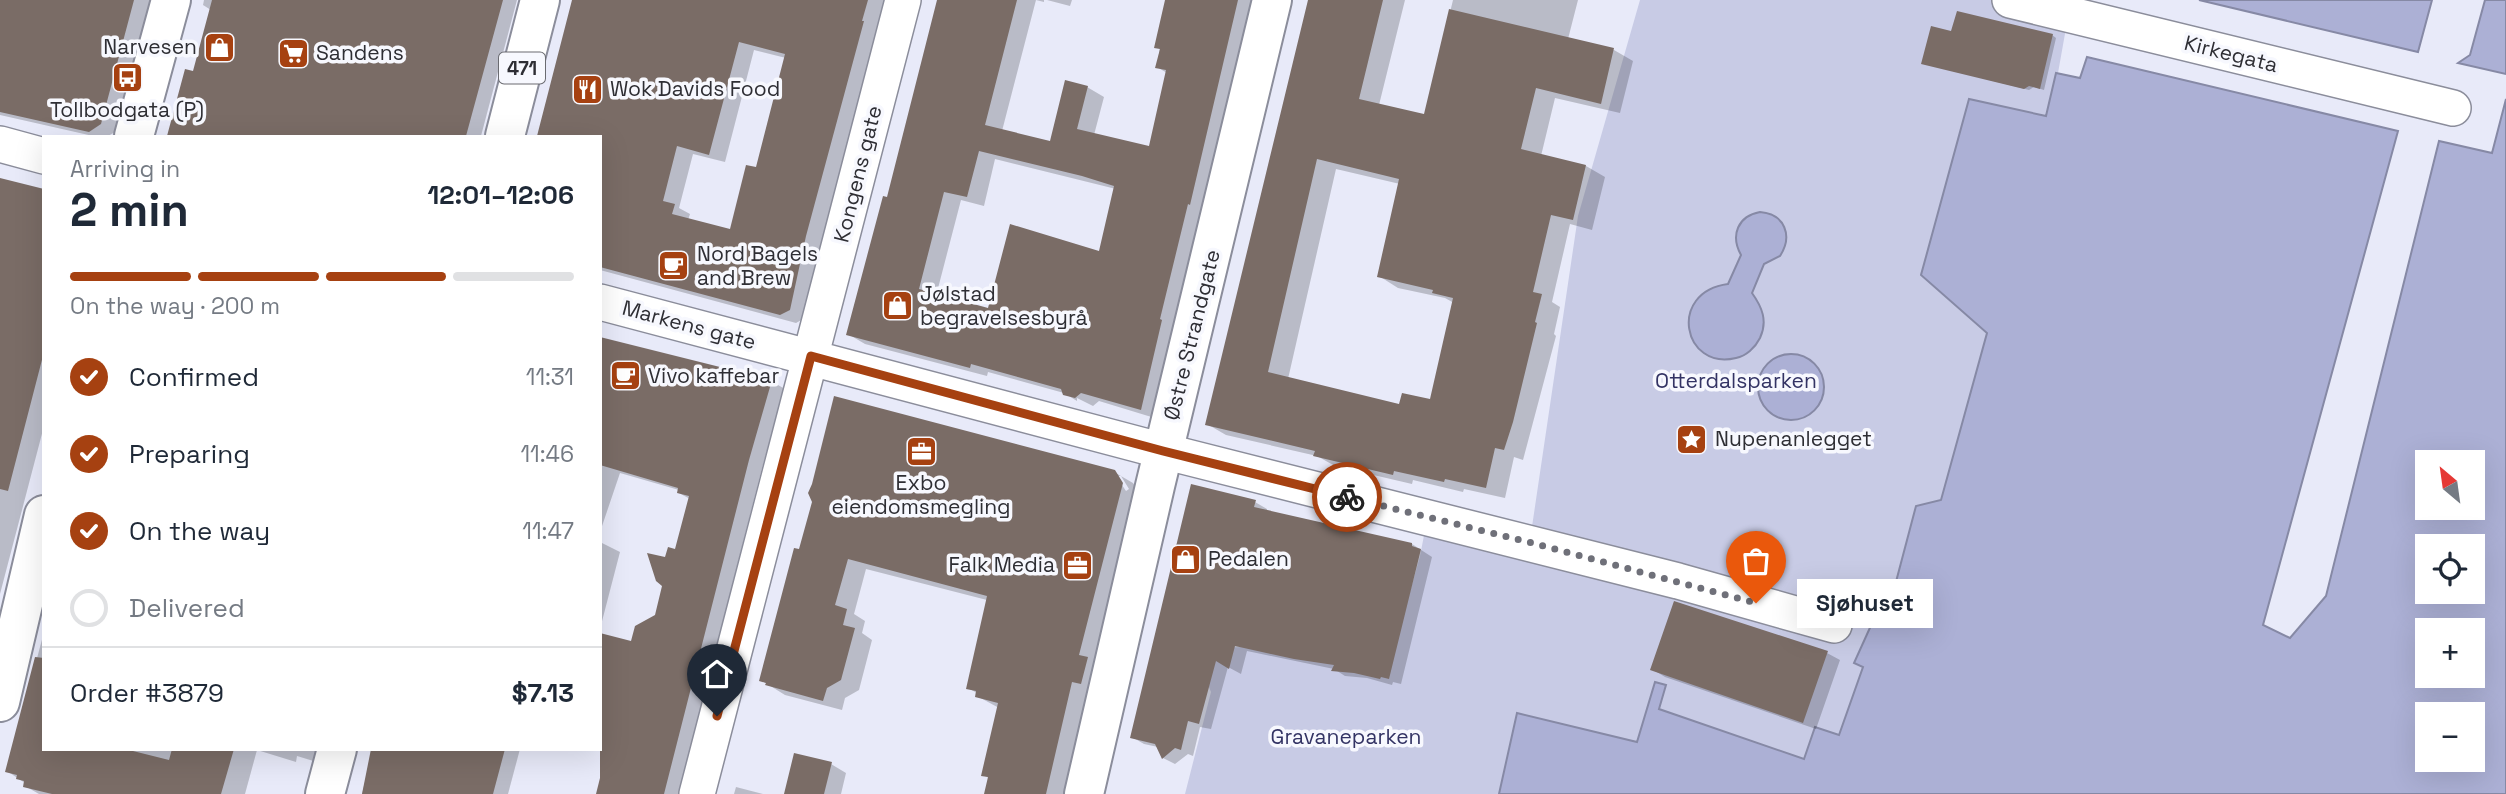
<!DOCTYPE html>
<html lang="en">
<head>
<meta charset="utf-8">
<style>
  body { margin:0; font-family:"Space Grotesk",sans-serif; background:#f6f6f7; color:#1f2937; height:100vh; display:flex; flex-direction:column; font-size:26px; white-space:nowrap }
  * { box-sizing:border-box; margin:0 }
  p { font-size:23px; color:#747a83 }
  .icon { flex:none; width:38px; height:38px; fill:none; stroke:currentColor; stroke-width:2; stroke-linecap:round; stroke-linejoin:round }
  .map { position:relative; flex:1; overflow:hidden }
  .panel { position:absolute; left:42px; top:135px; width:560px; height:616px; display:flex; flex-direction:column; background:#fff; border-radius:0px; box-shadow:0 7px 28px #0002 }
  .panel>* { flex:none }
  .needle { width:46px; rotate:331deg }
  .buttons { position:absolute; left:2415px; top:450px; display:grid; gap:14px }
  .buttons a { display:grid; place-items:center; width:70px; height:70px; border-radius:0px; background:#fff; box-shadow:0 7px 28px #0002; font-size:35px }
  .pin { position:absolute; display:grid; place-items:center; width:60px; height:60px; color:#fff; margin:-72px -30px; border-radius:50% 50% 50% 0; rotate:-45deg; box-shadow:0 0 7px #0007 }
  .pin .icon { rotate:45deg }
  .courier { position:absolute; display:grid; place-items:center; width:70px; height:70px; margin:-35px; border:5px solid #a64111; border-radius:50%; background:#fff; color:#222; box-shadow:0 2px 9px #0007 }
  .bubble { position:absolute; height:49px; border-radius:0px; background:#fff; box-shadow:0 7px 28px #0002; font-size:23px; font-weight:600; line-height:49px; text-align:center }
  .overview em { font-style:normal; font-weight:600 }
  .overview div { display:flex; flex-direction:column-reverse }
  .overview { display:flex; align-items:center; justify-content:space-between; height:119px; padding:0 28px }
  h1 { font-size:46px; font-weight:600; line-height:52px }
  .bar { display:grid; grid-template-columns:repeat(4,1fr); gap:10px 7px; align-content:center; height:84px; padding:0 28px }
  .bar i { height:9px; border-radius:5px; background:#e0e1e3 }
  .bar .on { background:#a64111 }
  .bar p { grid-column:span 4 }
  .line { display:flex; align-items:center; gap:18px; padding:0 28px; border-top:2px solid #e0e1e3 }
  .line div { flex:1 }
  ol { padding:0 28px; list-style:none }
  li { display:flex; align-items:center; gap:21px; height:77px }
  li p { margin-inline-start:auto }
  li .icon { padding:7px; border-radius:50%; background:#a64111; color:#fff; stroke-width:4 }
  li:last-child { color:#747a83 }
  li i { width:38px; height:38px; border:4px solid #e0e1e3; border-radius:50% }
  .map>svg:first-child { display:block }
</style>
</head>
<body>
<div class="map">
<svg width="2506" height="794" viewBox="0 0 2506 794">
  <rect width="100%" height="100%" fill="#e8eaf9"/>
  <path fill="#c8cbe5" d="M 1640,0 L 2071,0 L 2058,73 L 2046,116 L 1969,100 L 1922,275 L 1987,332 L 1941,500 L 1916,506 L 1888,612 L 1854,663 L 1863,666 L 1839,736 L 1815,727 L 1804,759 L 1659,709 L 1637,742 L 1517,713 L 1499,794 L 1185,794 L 1211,692 L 1193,649 L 1243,647 L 1387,674 L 1420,556 L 1427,520 L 1529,547 L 1578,216 Z"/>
  <path fill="#acb0d5" stroke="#8689a5" stroke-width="2" fill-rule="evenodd" d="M 2199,0 L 2432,0 L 2418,52 Z
    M 2485,0 L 2506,0 L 2506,74 L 2458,63 L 2470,55 Z
    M 2087,57 L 2398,131 L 2263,625 L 2290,638 L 2326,596 L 2439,141 L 2492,153 L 2506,99 L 2506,794 L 1499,794 L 1517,713 L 1637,742 L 1655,682 L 1666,685 L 1659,709 L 1804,759 L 1815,727 L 1839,735 L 1863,667 L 1854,663 L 1878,610 L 1888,612 L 1916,506 L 1941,500 L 1987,333 L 1921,275 L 1969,99 L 2046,116 L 2056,73 L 2080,78 ZM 2473,462 L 2473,508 L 2427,508 L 2427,462 ZM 2427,546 L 2473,546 L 2473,592 L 2427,592 ZM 2473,630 L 2473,676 L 2427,676 L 2427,630 ZM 2473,714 L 2473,760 L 2427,760 L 2427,714 Z
    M 1760,212 C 1785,214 1793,236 1780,256 L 1764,264 L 1752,293 C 1762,307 1768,321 1760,338 C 1755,348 1746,356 1736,358 C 1683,371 1667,292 1728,284 L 1741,255 C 1730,235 1738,216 1760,212 Z
    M1758 387a33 33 0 1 1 66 0a33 33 0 1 1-66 0Z"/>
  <path fill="#0003" fill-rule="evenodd" d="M 0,0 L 150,0 L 115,132 L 108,136 L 93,136 L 0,115 Z
    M 204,0 L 517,0 L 481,136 L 169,136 L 186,71 L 194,74 L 211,10 L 203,5 Z
    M 575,0 L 885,0 L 805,318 L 796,323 L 600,270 L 600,136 L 539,136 ZM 754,50 L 786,58 L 757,169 L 731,231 L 688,220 L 690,214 L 679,208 L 693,154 L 725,162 Z
    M 938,0 L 1044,0 L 1044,2 L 1036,0 L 1002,131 L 1051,143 L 1087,87 L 1104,97 L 1094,135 L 1150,148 L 1167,73 L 1157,67 L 1167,0 L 1257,0 L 1158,419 L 1099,401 L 1093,406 L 1077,398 L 1077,401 L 1064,393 L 988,372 L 987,376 L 865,344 L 848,334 L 888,199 ZM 995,159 L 1116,189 L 1100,253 L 989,310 L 936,296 L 961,200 L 984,206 Z
    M 1047,0 L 1072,0 L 1070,6 Z
    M 1309,0 L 1405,0 L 1379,105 L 1425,116 L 1453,0 L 1578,0 L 1568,39 L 1614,50 L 1633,61 L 1620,113 L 1555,98 L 1541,156 L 1586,166 L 1605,177 L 1592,230 L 1570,224 L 1552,302 L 1560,307 L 1554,334 L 1556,336 L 1523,460 L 1514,457 L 1505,498 L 1464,489 L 1463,492 L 1413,480 L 1412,484 L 1335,466 L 1317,456 L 1226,435 L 1207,424 ZM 1336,169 L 1400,184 L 1379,276 L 1398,288 L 1445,298 L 1454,303 L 1431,401 L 1401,406 L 1288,379 Z
    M 1953,33 L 2052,35 L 2056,38 L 2044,90 L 2034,87 L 2029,90 L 1923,63 Z
    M 0,180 L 44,191 L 44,426 L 0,594 Z
    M 600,338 L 771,381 L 785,389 L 762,468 L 679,794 L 598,794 L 632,643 L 656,616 L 664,585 L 666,559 L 677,551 L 690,499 L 679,493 L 679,490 L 620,473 L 600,532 Z
    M 1114,472 L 1133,483 L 1140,494 L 1066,794 L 986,794 L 989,778 L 983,775 L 999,708 L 977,696 L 977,693 L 968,688 L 987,600 L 866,569 L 854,614 L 865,621 L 862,633 L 872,640 L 859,690 L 845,698 L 842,710 L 785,695 L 761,680 L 795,550 ZM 1116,476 L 1121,476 L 1129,489 L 1126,491 Z
    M 1255,502 L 1267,509 L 1267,511 L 1412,544 L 1432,557 L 1401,684 L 1393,682 L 1392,685 L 1367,678 L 1345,676 L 1334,669 L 1247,651 L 1241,674 L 1228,667 L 1211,729 L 1200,727 L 1193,756 L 1188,754 L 1175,764 L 1163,758 L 1158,747 L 1144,744 L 1132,737 Z
    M 600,542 L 620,552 L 600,629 Z
    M 44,632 L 44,749 L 324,749 L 320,763 L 297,756 L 296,762 L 257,750 L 245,794 L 39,794 L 25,786 L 25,783 L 7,771 Z
    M 1827,653 L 1840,660 L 1816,729 L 1665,677 L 1652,669 Z
    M 373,749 L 520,749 L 508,794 L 362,794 Z
    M 831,764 L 846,773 L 841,794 L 785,794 Z
    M 736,787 L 763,794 L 734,794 Z"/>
  <path fill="#7a6c66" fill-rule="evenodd" d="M 0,0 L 134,0 L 101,124 L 89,132 L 0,112 Z
    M 212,0 L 503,0 L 466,136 L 167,136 L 185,69 L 193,71 Z
    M 572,0 L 868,0 L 862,21 L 864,21 L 806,236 L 790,310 L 780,315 L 600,267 L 600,136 L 537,136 ZM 739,42 L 785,54 L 756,167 L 746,165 L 730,229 L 672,214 L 675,204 L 663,201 L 677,146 L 709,155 Z
    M 937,0 L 1017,0 L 985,125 L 1050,141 L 1065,80 L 1088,86 L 1077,129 L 1149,146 L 1166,70 L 1155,68 L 1160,49 L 1154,48 L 1165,0 L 1238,0 L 1190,205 L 1188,204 L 1160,319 L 1162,320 L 1141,410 L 1081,393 L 1075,398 L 1063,395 L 1061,389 L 971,364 L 970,368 L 846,335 L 883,196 L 887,197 ZM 979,151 L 1082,176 L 1114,186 L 1099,251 L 1010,224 L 988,308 L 919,289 L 944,192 L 967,197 Z
    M 1308,0 L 1383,0 L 1359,99 L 1424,114 L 1449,9 L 1614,48 L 1601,104 L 1536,88 L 1521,149 L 1586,165 L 1573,220 L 1551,215 L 1533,292 L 1542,294 L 1535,322 L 1537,323 L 1513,422 L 1504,450 L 1495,448 L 1486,488 L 1445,479 L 1444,482 L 1394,471 L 1393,475 L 1313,456 L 1315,451 L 1205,425 ZM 1317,159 L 1399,179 L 1377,277 L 1433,290 L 1432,293 L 1453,298 L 1430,399 L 1402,393 L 1399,404 L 1268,372 Z
    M 1957,11 L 2053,34 L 2040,89 L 2029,86 L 2024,89 L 1921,64 L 1931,26 L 1951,31 Z
    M 0,178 L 44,189 L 44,352 L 8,491 L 0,489 Z
    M 600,337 L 772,380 L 749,460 L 664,794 L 596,794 L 600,778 L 600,633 L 631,641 L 635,626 L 655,615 L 662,586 L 656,581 L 647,553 L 665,557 L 668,547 L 675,549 L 689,496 L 677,493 L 678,488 L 600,465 Z
    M 834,396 L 1115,470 L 1123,483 L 1079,655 L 1088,657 L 1081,684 L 1072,682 L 1046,794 L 984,794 L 988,777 L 981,776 L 998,703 L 975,697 L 976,691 L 966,689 L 987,596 L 848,559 L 835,605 L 847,609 L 843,625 L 855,628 L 841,680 L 827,688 L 823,701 L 765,685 L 766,683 L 759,681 L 794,548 L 799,549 L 812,502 L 808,493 L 812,484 Z
    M 1191,484 L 1256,500 L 1254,507 L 1412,543 L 1412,546 L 1421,549 L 1389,679 L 1381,677 L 1380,679 L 1354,673 L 1331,671 L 1334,665 L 1294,659 L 1235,646 L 1229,669 L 1216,661 L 1199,724 L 1188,721 L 1181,750 L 1175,748 L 1162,759 L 1155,744 L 1130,738 Z
    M 1674,601 L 1828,651 L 1803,723 L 1650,670 Z
    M 35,657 L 44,658 L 44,749 L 125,749 L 169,760 L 172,749 L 234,749 L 221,794 L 52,794 L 23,787 L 24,781 L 16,779 L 17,775 L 5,772 Z
    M 371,749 L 505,749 L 493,794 L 362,794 Z
    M 794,753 L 832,762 L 824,794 L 784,794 Z"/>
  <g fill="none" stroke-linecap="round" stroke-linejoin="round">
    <defs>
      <path id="street" d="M 2010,0 L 2453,108
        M 0,144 L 44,156
        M 600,302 L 1163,451 L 1678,581 L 1834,625
        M 697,794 L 903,0"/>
      <path id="secondary" d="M 134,136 L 171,0
        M 0,702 L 44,515
        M 1084,794 L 1155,486 L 1272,0"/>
      <path id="primary" d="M 505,136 L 540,0
        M 325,794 L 337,749"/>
    </defs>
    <use href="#street" stroke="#8b8d9b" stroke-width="38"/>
    <use href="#secondary" stroke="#8b8d9b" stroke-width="42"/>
    <use href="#primary" stroke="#8b8d9b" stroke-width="42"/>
    <use href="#street" stroke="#fff" stroke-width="35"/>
    <use href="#secondary" stroke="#fff" stroke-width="38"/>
    <use href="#primary" stroke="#fff" stroke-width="38"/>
  </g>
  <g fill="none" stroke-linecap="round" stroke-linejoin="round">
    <path stroke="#6f7079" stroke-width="7" stroke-dasharray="0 12.6" d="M 1347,497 L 1536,544 L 1756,603"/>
    <path stroke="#a64111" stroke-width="9" d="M 717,716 L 811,356 L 1163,451 L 1347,497"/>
  </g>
  <defs>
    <symbol id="shop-square" viewBox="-11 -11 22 22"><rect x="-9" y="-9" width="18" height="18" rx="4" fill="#a64111" stroke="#f7f8fe"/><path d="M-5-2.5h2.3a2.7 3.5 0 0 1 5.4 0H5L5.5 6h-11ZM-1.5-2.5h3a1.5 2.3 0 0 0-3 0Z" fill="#fff"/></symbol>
    <symbol id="supermarket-square" viewBox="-11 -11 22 22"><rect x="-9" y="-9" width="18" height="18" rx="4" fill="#a64111" stroke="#f7f8fe"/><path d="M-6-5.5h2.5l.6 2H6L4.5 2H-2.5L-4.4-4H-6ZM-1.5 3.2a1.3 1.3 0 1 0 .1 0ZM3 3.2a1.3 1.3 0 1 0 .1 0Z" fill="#fff"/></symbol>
    <symbol id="bus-square" viewBox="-11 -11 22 22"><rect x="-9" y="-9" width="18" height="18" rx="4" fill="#a64111" stroke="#f7f8fe"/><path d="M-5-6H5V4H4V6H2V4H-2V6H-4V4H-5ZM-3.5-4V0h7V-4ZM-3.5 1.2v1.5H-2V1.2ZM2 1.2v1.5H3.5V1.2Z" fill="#fff"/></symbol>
    <symbol id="restaurant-square" viewBox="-11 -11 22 22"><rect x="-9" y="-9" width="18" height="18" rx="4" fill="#a64111" stroke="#f7f8fe"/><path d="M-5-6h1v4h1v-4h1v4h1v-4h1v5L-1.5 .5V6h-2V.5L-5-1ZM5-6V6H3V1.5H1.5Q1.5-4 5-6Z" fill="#fff"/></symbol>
    <symbol id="cafe-square" viewBox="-11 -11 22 22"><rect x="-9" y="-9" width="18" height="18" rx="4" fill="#a64111" stroke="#f7f8fe"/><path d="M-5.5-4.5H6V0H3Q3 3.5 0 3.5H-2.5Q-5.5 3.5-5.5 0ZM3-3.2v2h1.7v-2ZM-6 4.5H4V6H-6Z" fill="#fff"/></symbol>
    <symbol id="sight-square" viewBox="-11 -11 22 22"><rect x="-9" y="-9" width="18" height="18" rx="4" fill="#a64111" stroke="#f7f8fe"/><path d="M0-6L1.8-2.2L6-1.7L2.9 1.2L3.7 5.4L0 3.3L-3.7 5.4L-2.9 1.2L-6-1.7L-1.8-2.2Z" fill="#fff"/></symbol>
    <symbol id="office-square" viewBox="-11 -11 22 22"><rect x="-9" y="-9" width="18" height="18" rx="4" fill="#a64111" stroke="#f7f8fe"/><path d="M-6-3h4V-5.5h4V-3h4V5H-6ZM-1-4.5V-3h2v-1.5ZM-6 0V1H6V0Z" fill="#fff"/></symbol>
  </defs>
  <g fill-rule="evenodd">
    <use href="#shop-square" x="202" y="30" width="35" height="35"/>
    <use href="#supermarket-square" x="276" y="36" width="35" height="35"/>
    <use href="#bus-square" x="110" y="60" width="35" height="35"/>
    <use href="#restaurant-square" x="570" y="72" width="35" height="35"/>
    <use href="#cafe-square" x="656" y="248" width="35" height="35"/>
    <use href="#shop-square" x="880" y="288" width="35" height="35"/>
    <use href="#cafe-square" x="608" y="358" width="35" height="35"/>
    <use href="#sight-square" x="1674" y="422" width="35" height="35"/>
    <use href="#office-square" x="904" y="434" width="35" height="35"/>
    <use href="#shop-square" x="1168" y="542" width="35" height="35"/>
    <use href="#office-square" x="1060" y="548" width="35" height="35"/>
  </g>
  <g text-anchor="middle" stroke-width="7" stroke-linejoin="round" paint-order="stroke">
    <rect fill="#f7f8fe" stroke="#6a6b71" stroke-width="2" x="499" y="52.5" width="46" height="31" rx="5"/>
    <g font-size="19" font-weight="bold" fill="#2e2e34">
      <text x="522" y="75">471</text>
    </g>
    <g font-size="21" fill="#2e2e34" stroke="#f7f8fe" text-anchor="start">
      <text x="197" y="54" text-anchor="end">Narvesen</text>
      <text x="316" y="60">Sandens</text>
      <text x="610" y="96">Wok Davids Food</text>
      <text x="127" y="117" text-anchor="middle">Tollbodgata (P)</text>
      <text x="697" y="261">Nord Bagels<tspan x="697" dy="24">and Brew</tspan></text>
      <text x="920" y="301">Jølstad<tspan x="920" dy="24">begravelsesbyrå</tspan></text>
      <text x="648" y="383">Vivo kaffebar</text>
      <text x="1715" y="446">Nupenanlegget</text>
      <text x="921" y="490" text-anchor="middle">Exbo<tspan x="921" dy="24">eiendomsmegling</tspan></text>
      <text x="1208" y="566">Pedalen</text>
      <text x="1055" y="572" text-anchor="end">Falk Media</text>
    </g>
    <g font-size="21" fill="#2e2e34" stroke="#f7f8fe">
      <text transform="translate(2231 54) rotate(14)" y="7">Kirkegata</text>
      <text transform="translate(858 174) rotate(-76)" y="7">Kongens gate</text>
      <text transform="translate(689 325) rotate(15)" y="7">Markens gate</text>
      <text transform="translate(1192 335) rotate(-76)" y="7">Østre Strandgate</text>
    </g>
    <g font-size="21" fill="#333364" stroke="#f7f8fe">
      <text x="1736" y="388">Otterdalsparken</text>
      <text x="1346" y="744">Gravaneparken</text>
    </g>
  </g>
</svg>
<div class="buttons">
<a><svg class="needle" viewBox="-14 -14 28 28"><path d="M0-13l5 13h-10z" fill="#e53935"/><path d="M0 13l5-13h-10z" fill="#747a83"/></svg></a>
<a><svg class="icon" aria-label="locate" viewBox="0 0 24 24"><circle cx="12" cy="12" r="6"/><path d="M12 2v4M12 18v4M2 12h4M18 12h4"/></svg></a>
<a>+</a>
<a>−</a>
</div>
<div class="pin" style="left:1756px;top:603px;background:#ea580c"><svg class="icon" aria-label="bag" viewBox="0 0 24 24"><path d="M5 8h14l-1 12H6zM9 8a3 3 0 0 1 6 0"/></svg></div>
<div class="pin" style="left:717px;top:716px;background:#1f2937"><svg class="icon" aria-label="home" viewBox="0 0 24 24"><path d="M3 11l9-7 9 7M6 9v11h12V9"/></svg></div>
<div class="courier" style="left:1347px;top:497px"><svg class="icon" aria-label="bike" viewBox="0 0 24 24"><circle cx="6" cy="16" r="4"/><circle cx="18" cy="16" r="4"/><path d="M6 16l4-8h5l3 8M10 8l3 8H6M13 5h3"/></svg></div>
<div class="bubble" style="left:1797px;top:579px;width:136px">Sjøhuset</div>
<section class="panel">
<div class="overview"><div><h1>2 min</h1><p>Arriving in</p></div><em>12:01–12:06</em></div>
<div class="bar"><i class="on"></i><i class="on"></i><i class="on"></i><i></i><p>On the way · 200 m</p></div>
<ol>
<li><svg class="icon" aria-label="check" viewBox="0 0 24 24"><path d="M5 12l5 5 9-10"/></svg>Confirmed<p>11:31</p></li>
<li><svg class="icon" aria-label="check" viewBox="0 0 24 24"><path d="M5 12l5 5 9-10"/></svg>Preparing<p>11:46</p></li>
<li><svg class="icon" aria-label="check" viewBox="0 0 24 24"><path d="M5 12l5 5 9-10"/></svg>On the way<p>11:47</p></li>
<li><i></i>Delivered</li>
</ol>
<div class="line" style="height:91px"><div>Order #3879</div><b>$7.13</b></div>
</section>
</div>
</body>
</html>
